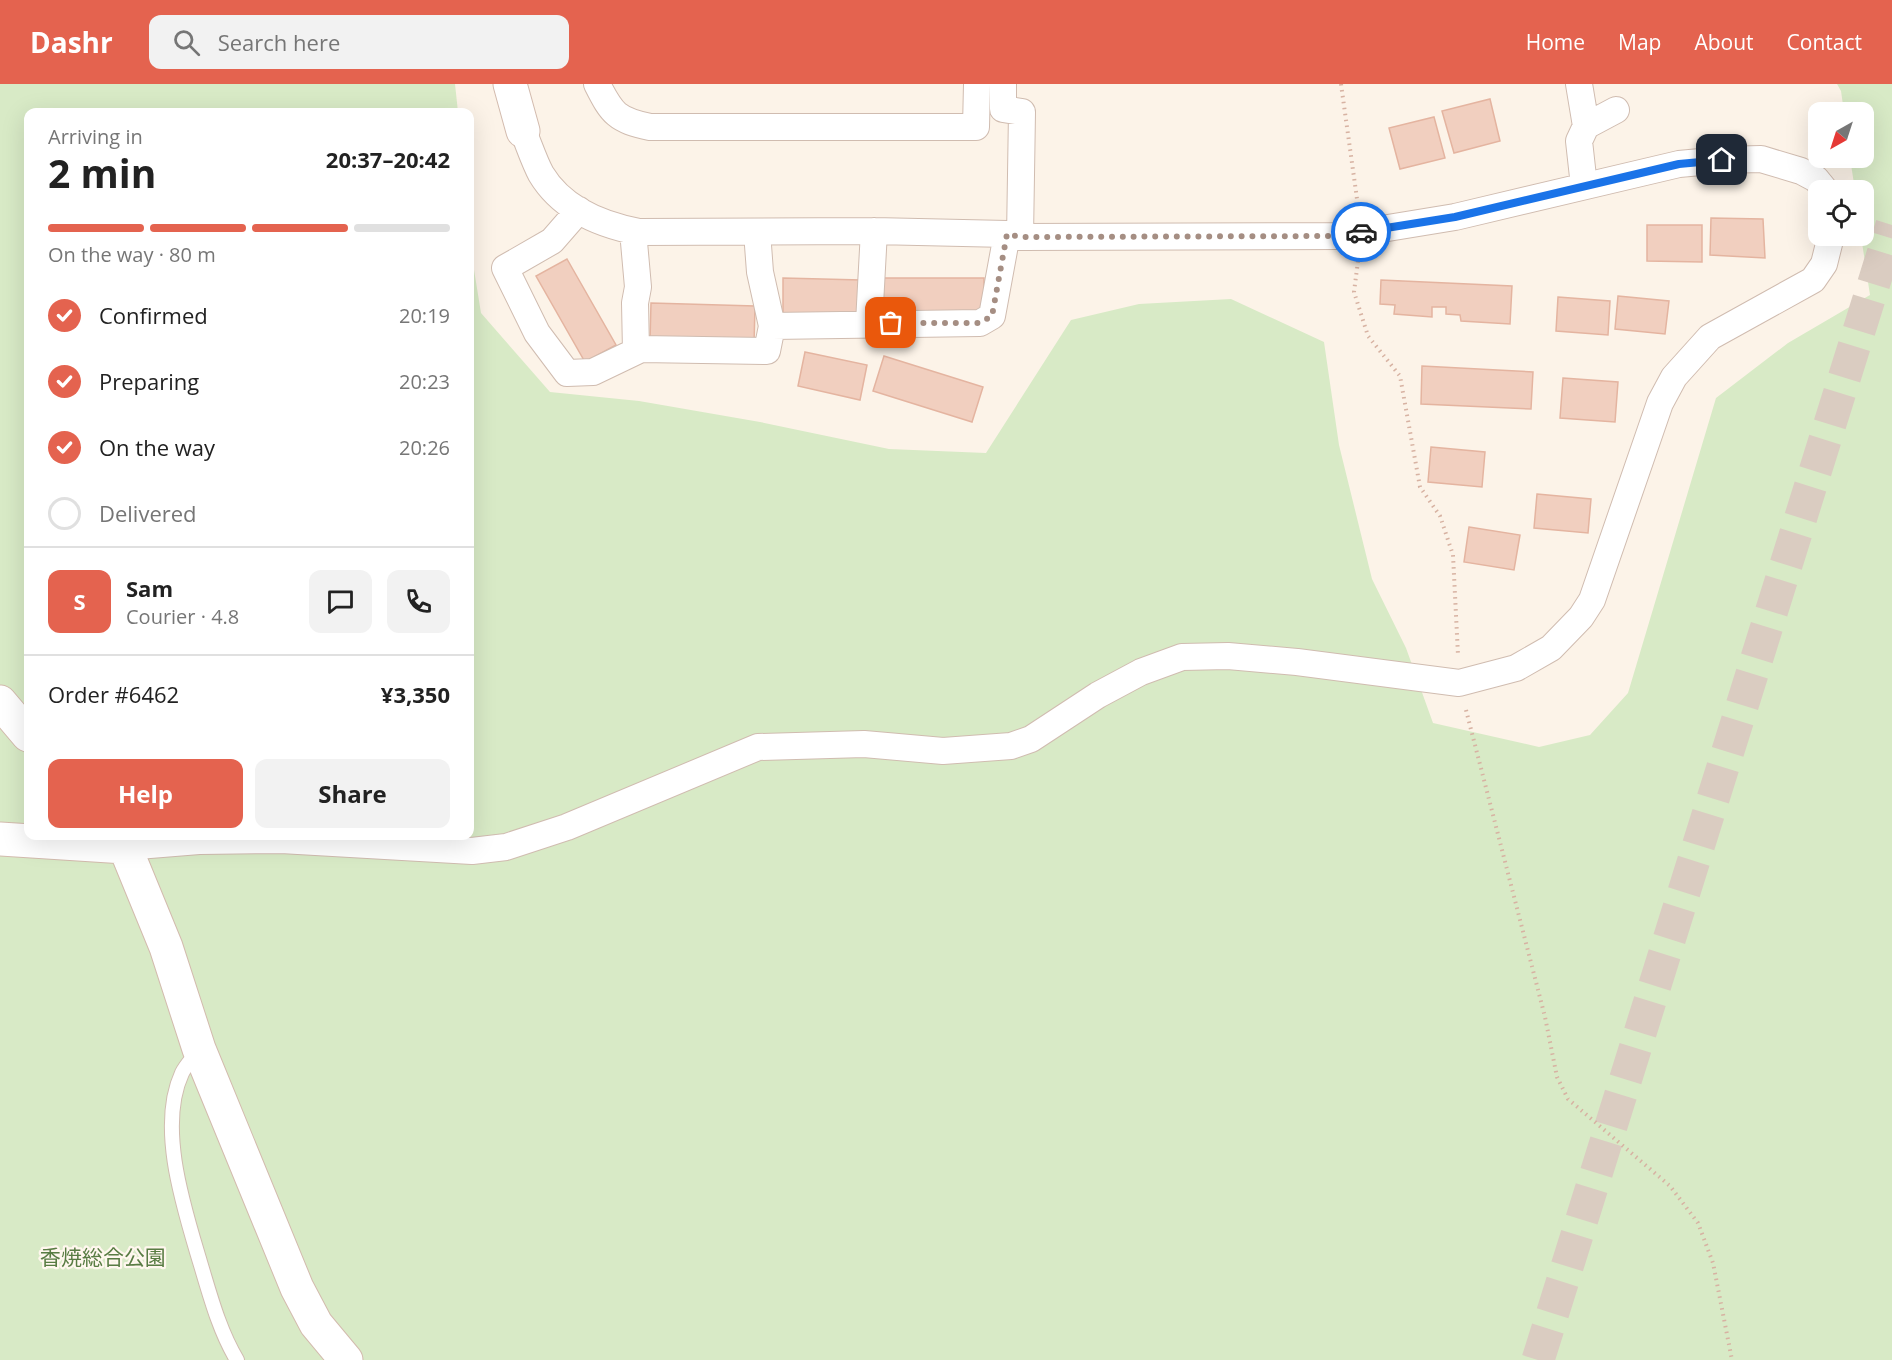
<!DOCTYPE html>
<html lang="en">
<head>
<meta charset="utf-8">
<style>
  body { margin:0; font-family:"Open Sans","Noto Sans JP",sans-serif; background:#f2f2f2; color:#222; height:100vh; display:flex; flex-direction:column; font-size:22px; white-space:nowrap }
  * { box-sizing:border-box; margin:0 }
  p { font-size:20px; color:#767676 }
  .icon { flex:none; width:33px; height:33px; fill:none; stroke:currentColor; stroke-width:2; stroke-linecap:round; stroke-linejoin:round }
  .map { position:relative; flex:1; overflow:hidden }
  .sheet { position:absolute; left:24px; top:24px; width:450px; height:732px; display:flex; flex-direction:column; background:#fff; border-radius:12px; box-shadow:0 6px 24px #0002 }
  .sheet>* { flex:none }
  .needle { width:39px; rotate:219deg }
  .fabs { position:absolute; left:1808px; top:18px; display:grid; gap:12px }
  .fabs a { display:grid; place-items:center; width:66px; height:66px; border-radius:12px; background:#fff; box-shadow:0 6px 24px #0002; font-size:30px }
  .pin { position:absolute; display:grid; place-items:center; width:51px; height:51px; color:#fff; margin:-26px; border-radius:12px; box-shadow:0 3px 9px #0006 }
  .courier { position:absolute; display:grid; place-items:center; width:60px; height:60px; margin:-30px; border:4px solid #1a73e8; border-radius:50%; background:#fff; color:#222; box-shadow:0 2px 8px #0007 }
  .head em { font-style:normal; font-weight:700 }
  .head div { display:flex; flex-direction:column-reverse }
  .head { display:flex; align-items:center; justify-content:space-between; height:102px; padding:0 24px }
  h1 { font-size:39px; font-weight:700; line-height:45px }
  .bar { display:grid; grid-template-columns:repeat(4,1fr); gap:9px 6px; align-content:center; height:72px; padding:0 24px }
  .bar i { height:8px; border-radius:4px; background:#e0e0e0 }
  .bar .on { background:#e4634f }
  .bar p { grid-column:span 4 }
  .line { display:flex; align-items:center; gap:15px; padding:0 24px; border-top:2px solid #e0e0e0 }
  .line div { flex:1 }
  .round { display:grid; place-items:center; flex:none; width:63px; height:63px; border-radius:12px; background:#f2f2f2 }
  ol { padding:0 24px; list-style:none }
  li { display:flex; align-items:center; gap:18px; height:66px }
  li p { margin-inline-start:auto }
  li .icon { padding:6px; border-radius:50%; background:#e4634f; color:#fff; stroke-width:4 }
  li:last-child { color:#767676 }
  li i { width:33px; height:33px; border:3px solid #e0e0e0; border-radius:50% }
  .action { display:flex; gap:12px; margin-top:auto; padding:12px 24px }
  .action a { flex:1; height:69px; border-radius:12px; background:#e4634f; color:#fff; font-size:24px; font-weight:700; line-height:69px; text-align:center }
  .action a+a { background:#f2f2f2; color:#222 }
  header { display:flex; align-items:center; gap:36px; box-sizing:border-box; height:84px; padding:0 30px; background:#e4634f; color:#fff }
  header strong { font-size:28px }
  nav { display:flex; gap:33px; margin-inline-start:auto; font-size:21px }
  .search { width:420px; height:54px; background:#f2f2f2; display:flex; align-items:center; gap:15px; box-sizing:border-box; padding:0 21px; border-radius:12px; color:#767676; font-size:22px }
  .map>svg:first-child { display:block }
</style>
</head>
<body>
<header>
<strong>Dashr</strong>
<div class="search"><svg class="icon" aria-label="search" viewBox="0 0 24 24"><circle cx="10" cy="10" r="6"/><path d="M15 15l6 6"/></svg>Search here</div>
<nav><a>Home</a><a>Map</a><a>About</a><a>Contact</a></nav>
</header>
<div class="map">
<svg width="1892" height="1276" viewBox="0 0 1892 1276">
  <rect width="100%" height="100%" fill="#fcf3e8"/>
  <path fill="#d8eac6" d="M 0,0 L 455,0 L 458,28 L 28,28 L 28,752 L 470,752 L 470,161 L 481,229 L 550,308 L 639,317 L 760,338 L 889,365 L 986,369 L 1071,236 L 1139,220 L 1231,215 L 1324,258 L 1339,361 L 1372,495 L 1406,564 L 1433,639 L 1539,663 L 1590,651 L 1628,609 L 1716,314 L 1788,259 L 1870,211 L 1861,152 L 1863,106 L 1855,106 L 1850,74 L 1863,74 L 1863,28 L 1844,28 L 1841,7 L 1837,0 L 1892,0 L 1892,1276 L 0,1276 Z"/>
  <path fill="#f1cfbf" stroke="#e4b4a0" stroke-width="1.5" d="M 1490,15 L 1500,57 L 1454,69 L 1442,27 Z
    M 1434,33 L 1445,74 L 1400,85 L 1389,44 Z
    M 1711,134 L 1763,135 L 1765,174 L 1710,171 Z
    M 1647,141 L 1702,141 L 1702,178 L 1647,177 Z
    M 567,175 L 616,261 L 585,278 L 536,192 Z
    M 783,194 L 861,196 L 861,231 L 783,230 Z
    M 881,194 L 984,194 L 984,231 L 881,230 Z
    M 1381,196 L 1512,202 L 1510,240 L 1461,237 L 1460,231 L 1446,230 L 1446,223 L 1432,223 L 1432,233 L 1394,230 L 1395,221 L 1380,220 Z
    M 1618,212 L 1669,217 L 1665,250 L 1615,245 Z
    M 1558,213 L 1610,217 L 1608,251 L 1556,247 Z
    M 651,219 L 755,222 L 754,260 L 650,257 Z
    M 805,268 L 867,281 L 860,316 L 798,302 Z
    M 884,272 L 983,303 L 972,338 L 873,307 Z
    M 1422,282 L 1533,288 L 1531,325 L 1421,320 Z
    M 1563,294 L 1618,298 L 1615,338 L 1560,334 Z
    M 1431,363 L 1485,368 L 1482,403 L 1428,398 Z
    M 1537,410 L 1591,415 L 1588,449 L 1534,444 Z
    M 1469,443 L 1520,451 L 1514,486 L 1464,478 Z"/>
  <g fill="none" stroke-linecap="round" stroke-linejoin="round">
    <path stroke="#daccc1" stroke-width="33" stroke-dasharray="33 16" stroke-linecap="butt" d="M 1538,1276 L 1892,141"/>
    <defs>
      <path id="lane" d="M 198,967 C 193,974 186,981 182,989 C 157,1043 184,1124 200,1178 C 210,1211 219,1246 237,1276"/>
      <path id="street" d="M 597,0 C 612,30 617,36 650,43 L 976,43 L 977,0
        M 1003,0 L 1003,25 L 1022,28 L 1020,153
        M 1579,0 L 1586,42
        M 523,47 C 529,61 534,77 541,90 C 562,125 602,141 639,148 L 874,147 L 1007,150 L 1020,153 L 1339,152 L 1455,133 L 1679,80 L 1722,76 L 1761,75 L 1801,87 L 1816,95 L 1825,106
        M 1584,102 L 1579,57 L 1586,42 L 1616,26
        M 579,126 L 552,157 L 505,184 L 537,249 L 567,289 L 593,288 L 641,265 L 767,267 L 772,242
        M 633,147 L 638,203 L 635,219 L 636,267
        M 757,148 L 760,188 L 772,242 L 980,239 L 992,232 L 1007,150
        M 869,239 L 874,147
        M 125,763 L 199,757 L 281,756 L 472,767 L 506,763 L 567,743 L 758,663 L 864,660 L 943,667 L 1011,662 L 1031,655 L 1098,611 L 1141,588 L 1182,573 L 1228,572 L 1297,578 L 1459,599 L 1516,584 L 1551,564 L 1581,533 L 1592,516 L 1660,319 L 1674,293 L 1710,253 L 1813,196 L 1824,180 L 1831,152"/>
      <path id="secondary" d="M 510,0 L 523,47
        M 0,618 L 28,651
        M 115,752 L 125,763 L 166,863 L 199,965 L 297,1204 L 316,1240 L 346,1276
        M 0,755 L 125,763"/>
    </defs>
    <use href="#lane" stroke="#d0bcb0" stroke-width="16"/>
    <use href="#street" stroke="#d0bcb0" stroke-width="28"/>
    <use href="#secondary" stroke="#d3bbae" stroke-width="35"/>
    <path stroke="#d7b2a2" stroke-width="4" stroke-dasharray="1.5 4.5" stroke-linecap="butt" d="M 1341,0 L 1358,122
      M 1358,177 L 1354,208 L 1368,252 L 1400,292 L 1420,403 L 1440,432 L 1453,471 L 1458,571
      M 1466,626 L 1545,933 L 1557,993 L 1568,1015 L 1670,1102 L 1698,1139 L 1713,1179 L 1732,1276"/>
    <use href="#lane" stroke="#fff" stroke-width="14"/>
    <use href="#street" stroke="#fff" stroke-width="26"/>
    <use href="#secondary" stroke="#fff" stroke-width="33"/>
  </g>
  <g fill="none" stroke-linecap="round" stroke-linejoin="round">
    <path stroke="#a58e83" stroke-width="6" stroke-dasharray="0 10.8" d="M 891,239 L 980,239 L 992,232 L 1007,150 L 1020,153 L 1339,152 L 1361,148"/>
    <path stroke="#1a73e8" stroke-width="8" d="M 1361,148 L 1455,133 L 1679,80 L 1722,76"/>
  </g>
  <g text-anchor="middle" stroke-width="4.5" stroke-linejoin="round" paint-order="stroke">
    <g font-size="21" fill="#597c43" stroke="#fff7ee">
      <text x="103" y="1181">香焼総合公園</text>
    </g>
  </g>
</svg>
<div class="fabs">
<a><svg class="needle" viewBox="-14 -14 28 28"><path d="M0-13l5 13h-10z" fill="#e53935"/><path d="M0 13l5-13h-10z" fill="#767676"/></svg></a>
<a><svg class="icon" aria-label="locate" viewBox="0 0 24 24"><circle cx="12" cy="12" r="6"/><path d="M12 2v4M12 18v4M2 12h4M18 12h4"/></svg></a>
</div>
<div class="pin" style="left:891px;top:239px;background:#ea580c"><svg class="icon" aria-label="bag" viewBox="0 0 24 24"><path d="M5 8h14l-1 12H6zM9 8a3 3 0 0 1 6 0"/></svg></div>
<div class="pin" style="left:1722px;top:76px;background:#1f2937"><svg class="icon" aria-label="home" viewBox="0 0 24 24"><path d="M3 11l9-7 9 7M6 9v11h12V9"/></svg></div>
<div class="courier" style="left:1361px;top:148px"><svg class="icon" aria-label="car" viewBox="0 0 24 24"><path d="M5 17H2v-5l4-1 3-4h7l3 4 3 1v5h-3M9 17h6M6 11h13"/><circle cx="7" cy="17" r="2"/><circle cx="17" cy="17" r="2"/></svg></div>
<section class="sheet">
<div class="head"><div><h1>2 min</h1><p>Arriving in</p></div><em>20:37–20:42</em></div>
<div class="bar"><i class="on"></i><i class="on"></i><i class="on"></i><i></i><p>On the way · 80 m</p></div>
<ol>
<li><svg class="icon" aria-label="check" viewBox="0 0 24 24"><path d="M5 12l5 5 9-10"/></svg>Confirmed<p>20:19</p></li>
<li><svg class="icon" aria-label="check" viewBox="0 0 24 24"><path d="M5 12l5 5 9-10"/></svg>Preparing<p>20:23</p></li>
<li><svg class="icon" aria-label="check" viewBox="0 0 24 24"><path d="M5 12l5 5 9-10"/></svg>On the way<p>20:26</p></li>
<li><i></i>Delivered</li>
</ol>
<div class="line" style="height:108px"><b class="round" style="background:#e4634f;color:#fff">S</b><div><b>Sam</b><p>Courier · 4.8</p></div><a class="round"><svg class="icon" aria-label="chat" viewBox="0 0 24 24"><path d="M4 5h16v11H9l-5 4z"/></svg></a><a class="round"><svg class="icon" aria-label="phone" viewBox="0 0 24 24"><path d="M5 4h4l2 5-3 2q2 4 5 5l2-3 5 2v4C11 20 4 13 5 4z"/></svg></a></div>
<div class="line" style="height:78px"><div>Order #6462</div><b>¥3,350</b></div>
<div class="action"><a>Help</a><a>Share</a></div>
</section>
</div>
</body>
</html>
